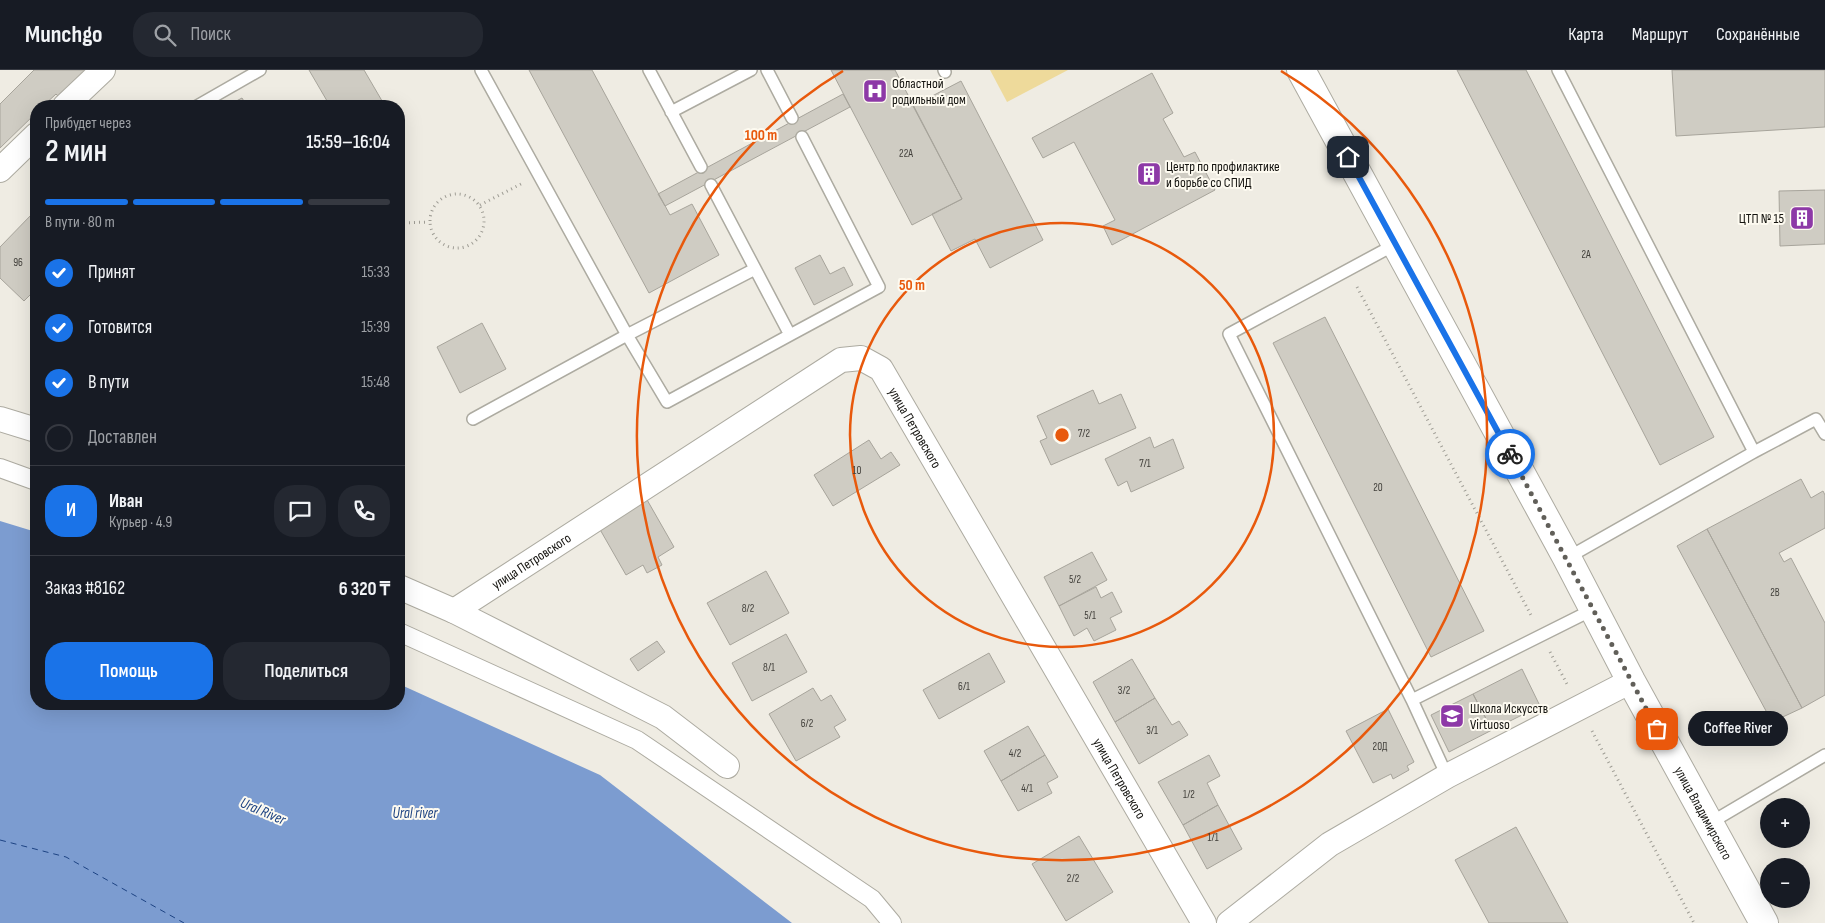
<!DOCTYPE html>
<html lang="ru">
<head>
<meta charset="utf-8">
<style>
  body { margin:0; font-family:"Sofia Sans Condensed",sans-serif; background:#242831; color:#f1f3f6; height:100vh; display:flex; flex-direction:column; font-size:19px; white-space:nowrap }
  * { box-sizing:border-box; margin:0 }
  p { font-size:16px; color:#9ea1a6 }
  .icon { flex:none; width:28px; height:28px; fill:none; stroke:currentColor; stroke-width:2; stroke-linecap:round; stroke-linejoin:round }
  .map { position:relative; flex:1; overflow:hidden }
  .sheet { position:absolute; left:30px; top:30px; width:375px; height:610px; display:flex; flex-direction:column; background:#171b24; border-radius:20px; box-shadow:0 5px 20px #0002 }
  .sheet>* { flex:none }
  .tools { position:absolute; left:1760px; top:728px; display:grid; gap:10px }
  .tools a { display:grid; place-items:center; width:50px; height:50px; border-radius:50%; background:#171b24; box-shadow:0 5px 20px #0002; font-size:25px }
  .pin { position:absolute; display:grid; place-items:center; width:42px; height:42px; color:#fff; margin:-21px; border-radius:10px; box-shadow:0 2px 8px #0006 }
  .courier { position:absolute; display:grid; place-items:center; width:50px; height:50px; margin:-25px; border:4px solid #1a73e8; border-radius:50%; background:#fff; color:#222; box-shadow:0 1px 6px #0007 }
  .bubble { position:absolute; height:35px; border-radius:18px; background:#171b24; box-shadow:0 5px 20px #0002; font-size:16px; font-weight:600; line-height:35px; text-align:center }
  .summary em { font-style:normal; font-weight:600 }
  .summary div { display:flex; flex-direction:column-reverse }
  .summary { display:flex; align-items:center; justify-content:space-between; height:85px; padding:0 15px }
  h1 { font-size:32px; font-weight:600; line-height:38px }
  .bar { display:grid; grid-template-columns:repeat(4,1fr); gap:8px 5px; align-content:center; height:60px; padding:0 15px }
  .bar i { height:6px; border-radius:4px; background:#363941 }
  .bar .on { background:#1a73e8 }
  .bar p { grid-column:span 4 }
  .line { display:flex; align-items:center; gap:12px; padding:0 15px; border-top:1px solid #363941 }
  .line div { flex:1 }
  .round { display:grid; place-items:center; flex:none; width:52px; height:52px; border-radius:20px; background:#242831 }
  ol { padding:0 15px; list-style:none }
  li { display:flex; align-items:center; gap:15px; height:55px }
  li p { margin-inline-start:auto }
  li .icon { padding:5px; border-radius:50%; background:#1a73e8; color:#fff; stroke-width:4 }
  li:last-child { color:#9ea1a6 }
  li i { width:28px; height:28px; border:2px solid #363941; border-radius:50% }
  .action { display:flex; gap:10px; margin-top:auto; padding:10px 15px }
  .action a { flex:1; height:58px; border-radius:20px; background:#1a73e8; color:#fff; font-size:20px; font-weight:600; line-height:58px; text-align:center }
  .action a+a { background:#242831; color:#f1f3f6 }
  header { display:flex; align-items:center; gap:30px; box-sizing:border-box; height:70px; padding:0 25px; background:#171b24; border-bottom:1px solid #363941 }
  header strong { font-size:24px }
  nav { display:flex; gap:28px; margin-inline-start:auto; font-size:18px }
  .search { width:350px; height:45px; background:#242831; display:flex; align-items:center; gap:12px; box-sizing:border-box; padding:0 18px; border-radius:20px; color:#9ea1a6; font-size:19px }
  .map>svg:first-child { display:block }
</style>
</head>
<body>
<header>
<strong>Munchgo</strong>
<div class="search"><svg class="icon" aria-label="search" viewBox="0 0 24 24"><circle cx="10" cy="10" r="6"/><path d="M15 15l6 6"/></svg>Поиск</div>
<nav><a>Карта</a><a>Маршрут</a><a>Сохранённые</a></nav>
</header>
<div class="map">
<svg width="1825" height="853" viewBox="0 0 1825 853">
  <rect width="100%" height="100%" fill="#efece3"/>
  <path fill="#eeda9b" d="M 990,0 L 1068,0 L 1007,32 Z"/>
  <path fill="#7c9cd0" d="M 0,451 L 36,462 L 36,634 L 399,634 L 399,614 L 600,705 L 792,853 L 0,853 Z"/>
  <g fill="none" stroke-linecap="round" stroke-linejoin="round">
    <path stroke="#1d4383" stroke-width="1" stroke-dasharray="6 5" stroke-linecap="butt" d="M 0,770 L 66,787 L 184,853"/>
  </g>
  <path fill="#cfccc3" stroke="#a7a49b" d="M 34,0 L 89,0 L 60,28 L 56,24 L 43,36 L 36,36 L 36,43 L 0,78 L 0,34 Z
    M 309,0 L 364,0 L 385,36 L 330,36 Z
    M 529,0 L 592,0 L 670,145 L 692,134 L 719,185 L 649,223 Z
    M 831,0 L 895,0 L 962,129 L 912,155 Z
    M 1457,0 L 1526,0 L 1714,367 L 1660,395 Z
    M 1672,0 L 1825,0 L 1825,57 L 1676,66 Z
    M 1152,3 L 1173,43 L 1163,49 L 1184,87 L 1195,82 L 1215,120 L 1112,175 L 1103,156 L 1115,150 L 1074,72 L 1043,88 L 1032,68 Z
    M 961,11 L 1043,170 L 990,198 L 975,169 L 951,181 L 932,144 L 962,129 L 913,36 Z
    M 843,24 L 850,37 L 665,136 L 658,124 Z
    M 242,28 L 247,36 L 227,36 Z
    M 1825,120 L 1825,174 L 1780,176 L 1779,121 Z
    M 33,143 L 36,146 L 36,219 L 24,231 L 0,208 L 0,177 Z
    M 820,185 L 830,204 L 844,197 L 853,215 L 814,235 L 795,198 Z
    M 1325,247 L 1484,561 L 1431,587 L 1273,273 Z
    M 482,253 L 506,299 L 460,323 L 437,277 Z
    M 1093,320 L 1099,334 L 1121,324 L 1136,358 L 1051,395 L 1040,371 L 1047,368 L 1037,346 Z
    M 1150,367 L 1154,378 L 1173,369 L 1184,398 L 1131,422 L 1127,411 L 1118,416 L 1105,389 Z
    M 869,370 L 881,389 L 891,382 L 900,395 L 833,436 L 814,405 Z
    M 1801,409 L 1811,428 L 1823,421 L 1825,425 L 1825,458 L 1779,483 L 1784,492 L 1791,488 L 1825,553 L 1825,625 L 1802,638 L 1707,459 Z
    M 646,428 L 674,477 L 658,487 L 662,495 L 647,503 L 643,495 L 626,505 L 598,456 Z
    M 1707,459 L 1802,638 L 1772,652 L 1677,476 Z
    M 1092,482 L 1107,510 L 1059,536 L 1044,507 Z
    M 766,501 L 789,543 L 730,575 L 707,533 Z
    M 1096,517 L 1101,528 L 1112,522 L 1122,542 L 1110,548 L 1116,560 L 1094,571 L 1087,558 L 1074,566 L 1059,536 Z
    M 786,564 L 807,602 L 752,631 L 732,593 Z
    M 657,571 L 665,582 L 638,601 L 630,589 Z
    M 989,583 L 1005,612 L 939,649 L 923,620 Z
    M 1132,589 L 1155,628 L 1115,652 L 1093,612 Z
    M 1522,599 L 1540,636 L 1492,660 L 1473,624 Z
    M 813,618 L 821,631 L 831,625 L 846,650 L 834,657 L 840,667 L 796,691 L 769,644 Z
    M 1473,624 L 1492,660 L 1449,682 L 1431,645 Z
    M 1155,628 L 1172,655 L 1179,651 L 1188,665 L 1139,694 L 1115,652 Z
    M 1388,639 L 1414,692 L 1407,696 L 1409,700 L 1393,709 L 1391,704 L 1373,713 L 1346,661 Z
    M 1028,656 L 1045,685 L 1001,711 L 984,681 Z
    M 1045,685 L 1058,707 L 1047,713 L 1052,723 L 1018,741 L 1001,711 Z
    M 1209,685 L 1220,706 L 1207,713 L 1218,735 L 1183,755 L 1158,712 Z
    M 1218,735 L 1242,779 L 1207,799 L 1183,755 Z
    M 1516,757 L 1568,853 L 1489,853 L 1455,790 Z
    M 1079,766 L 1113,822 L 1066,851 L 1032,794 Z"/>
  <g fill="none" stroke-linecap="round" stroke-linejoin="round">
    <defs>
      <path id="service" d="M 649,0 L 701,97
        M 767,0 L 792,48
        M 944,0 L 945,2
        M 1558,0 L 1754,382 L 1567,488
        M 197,36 L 260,0
        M 671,42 L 751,0
        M 711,115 L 790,265 L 667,332 L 627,265 L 755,199
        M 1396,174 L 1229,264 L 1412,630 L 1594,539
        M 790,265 L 879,217 L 802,67
        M 473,349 L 627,265 L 481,0
        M 1754,382 L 1816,349 L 1825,364
        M 1412,630 L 1447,706
        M 1710,753 L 1825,685"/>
      <path id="pedestrian" d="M 0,398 L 36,411
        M 399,562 L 637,670 L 872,829 L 892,853"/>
      <g id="minor">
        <path d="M 65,36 L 103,0"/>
        <path d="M 0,100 L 36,65"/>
        <path d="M 0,349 L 36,360"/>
        <path d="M 399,517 L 454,541 L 663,647 L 727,696"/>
        <path id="s1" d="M 454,541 L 841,290 L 861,288 L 881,299 L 1204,853"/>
        <path d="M 1229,853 L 1330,774 L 1447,706 L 1631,611"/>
      </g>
      <g id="tertiary">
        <path id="s2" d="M 1301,0 L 1567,488 L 1631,611 L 1764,853"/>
      </g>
    </defs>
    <use href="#service" stroke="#adaba1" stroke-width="14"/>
    <use href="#pedestrian" stroke="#adaba1" stroke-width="20"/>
    <use href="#minor" stroke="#adaba1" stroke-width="26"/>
    <use href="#tertiary" stroke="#adaba1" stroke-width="30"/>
    <path stroke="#9e9c94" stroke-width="3" stroke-dasharray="1 4" stroke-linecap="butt" d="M430 151a27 27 0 1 1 54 0a27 27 0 1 1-54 0Z
      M 480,135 L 521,114
      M 399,153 L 429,152
      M 1357,217 L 1532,547
      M 1550,582 L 1567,614
      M 1592,661 L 1694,853"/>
    <use href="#service" stroke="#fff" stroke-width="11"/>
    <use href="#pedestrian" stroke="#fff" stroke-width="18"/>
    <use href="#minor" stroke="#fff" stroke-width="24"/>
    <use href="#tertiary" stroke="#fff" stroke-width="28"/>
  </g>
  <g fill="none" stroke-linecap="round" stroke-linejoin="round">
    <path stroke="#615f59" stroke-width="5" stroke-dasharray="0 9" d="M 1510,384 L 1657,659"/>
    <path stroke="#1a73e8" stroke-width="6" d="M 1348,87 L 1510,384"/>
  </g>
  <g fill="none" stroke="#e8590c" stroke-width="2.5">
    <circle cx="1062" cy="365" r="212"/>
    <path d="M1281 1A425 425 0 1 1 843 1"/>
  </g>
  <defs>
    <symbol id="hospital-square" viewBox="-11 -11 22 22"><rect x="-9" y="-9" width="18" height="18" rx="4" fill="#8d39a7" stroke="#fdfaf0"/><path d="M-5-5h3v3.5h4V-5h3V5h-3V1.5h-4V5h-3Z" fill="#fff"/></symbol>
    <symbol id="building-square" viewBox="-11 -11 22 22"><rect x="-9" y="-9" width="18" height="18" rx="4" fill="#8d39a7" stroke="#fdfaf0"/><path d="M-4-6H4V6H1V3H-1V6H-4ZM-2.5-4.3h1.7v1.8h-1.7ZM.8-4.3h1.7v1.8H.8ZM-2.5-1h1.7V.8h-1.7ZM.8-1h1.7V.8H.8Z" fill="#fff"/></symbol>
    <symbol id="school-square" viewBox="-11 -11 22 22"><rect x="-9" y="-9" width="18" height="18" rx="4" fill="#8d39a7" stroke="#fdfaf0"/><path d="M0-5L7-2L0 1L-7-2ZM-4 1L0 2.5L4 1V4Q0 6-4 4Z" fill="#fff"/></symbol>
  </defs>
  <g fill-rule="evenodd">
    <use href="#hospital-square" x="861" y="7" width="28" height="28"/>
    <use href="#building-square" x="1135" y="90" width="28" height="28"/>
    <use href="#building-square" x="1788" y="134" width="28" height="28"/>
    <use href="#school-square" x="1438" y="632" width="28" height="28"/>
  </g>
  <g text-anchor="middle" stroke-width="4" stroke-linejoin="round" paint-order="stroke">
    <g font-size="11" fill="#43413c">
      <text x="906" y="87">22А</text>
      <text x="1586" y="188">2А</text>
      <text x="18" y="196">96</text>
      <text x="1084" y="367">7/2</text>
      <text x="1145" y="397">7/1</text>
      <text x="857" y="404">10</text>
      <text x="1378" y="421">20</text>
      <text x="1075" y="513">5/2</text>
      <text x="1775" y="526">2В</text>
      <text x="748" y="542">8/2</text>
      <text x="1090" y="549">5/1</text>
      <text x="769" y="601">8/1</text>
      <text x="964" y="620">6/1</text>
      <text x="1124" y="624">3/2</text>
      <text x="807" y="657">6/2</text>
      <text x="1152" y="664">3/1</text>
      <text x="1380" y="680">20Д</text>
      <text x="1015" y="687">4/2</text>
      <text x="1027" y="722">4/1</text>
      <text x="1189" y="728">1/2</text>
      <text x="1213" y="771">1/1</text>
      <text x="1073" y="812">2/2</text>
    </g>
    <g font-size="14" fill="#14130f" stroke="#fdfaf0" text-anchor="start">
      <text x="892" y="18">Областной<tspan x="892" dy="16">родильный дом</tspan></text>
      <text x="1166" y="101">Центр по профилактике<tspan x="1166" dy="16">и борьбе со СПИД</tspan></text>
      <text x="1784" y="153" text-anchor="end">ЦТП № 15</text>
      <text x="1470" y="643">Школа Искусств<tspan x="1470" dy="16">Virtuoso</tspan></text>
    </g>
    <g font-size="14" fill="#14130f" stroke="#fdfaf0">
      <text dy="5" stroke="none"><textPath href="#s1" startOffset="572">улица Петровского</textPath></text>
      <text dy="5" stroke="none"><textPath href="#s1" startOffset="92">улица Петровского</textPath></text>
      <text dy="5" stroke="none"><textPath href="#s1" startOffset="978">улица Петровского</textPath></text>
      <text dy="5" stroke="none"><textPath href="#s2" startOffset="845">улица Владимирского</textPath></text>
    </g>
    <g font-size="15" font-style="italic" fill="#1d4383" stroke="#fdfaf0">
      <text transform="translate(263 741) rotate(23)" y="5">Ural River</text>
      <text x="415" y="748">Ural river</text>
    </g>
  </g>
  <circle cx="1062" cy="365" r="8" fill="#e8590c" stroke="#fdfaf0" stroke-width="2.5"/>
  <g font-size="15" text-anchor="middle" font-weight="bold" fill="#e8590c" stroke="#fdfaf0" stroke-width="4" stroke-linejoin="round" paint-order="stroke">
    <text x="761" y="70">100 m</text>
    <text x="912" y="220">50 m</text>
  </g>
</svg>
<div class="tools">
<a>+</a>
<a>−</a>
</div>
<div class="pin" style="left:1657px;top:659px;background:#ea580c"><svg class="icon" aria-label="bag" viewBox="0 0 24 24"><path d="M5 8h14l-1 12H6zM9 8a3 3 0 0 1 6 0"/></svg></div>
<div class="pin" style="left:1348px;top:87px;background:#1f2937"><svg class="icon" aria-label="home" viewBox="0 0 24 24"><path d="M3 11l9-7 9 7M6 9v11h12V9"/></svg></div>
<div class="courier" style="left:1510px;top:384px"><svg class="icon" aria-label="bike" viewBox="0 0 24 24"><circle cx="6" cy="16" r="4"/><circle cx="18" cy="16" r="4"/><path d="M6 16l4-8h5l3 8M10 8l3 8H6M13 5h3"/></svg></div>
<div class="bubble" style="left:1688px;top:641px;width:100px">Coffee River</div>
<section class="sheet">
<div class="summary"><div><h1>2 мин</h1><p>Прибудет через</p></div><em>15:59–16:04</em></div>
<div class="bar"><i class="on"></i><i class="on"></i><i class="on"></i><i></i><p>В пути · 80 m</p></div>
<ol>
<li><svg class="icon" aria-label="check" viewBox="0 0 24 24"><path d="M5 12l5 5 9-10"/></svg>Принят<p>15:33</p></li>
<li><svg class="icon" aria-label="check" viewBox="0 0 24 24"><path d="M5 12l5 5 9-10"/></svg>Готовится<p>15:39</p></li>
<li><svg class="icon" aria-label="check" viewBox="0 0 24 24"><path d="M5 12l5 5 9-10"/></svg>В пути<p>15:48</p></li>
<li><i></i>Доставлен</li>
</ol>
<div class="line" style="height:90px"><b class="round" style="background:#1a73e8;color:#fff">И</b><div><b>Иван</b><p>Курьер · 4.9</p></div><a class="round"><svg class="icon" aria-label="chat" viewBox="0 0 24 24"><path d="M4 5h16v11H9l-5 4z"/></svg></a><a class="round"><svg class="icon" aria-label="phone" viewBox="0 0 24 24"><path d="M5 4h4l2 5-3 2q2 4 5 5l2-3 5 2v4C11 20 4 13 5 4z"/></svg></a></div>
<div class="line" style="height:65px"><div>Заказ #8162</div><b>6 320 ₸</b></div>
<div class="action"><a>Помощь</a><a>Поделиться</a></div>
</section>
</div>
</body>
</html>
